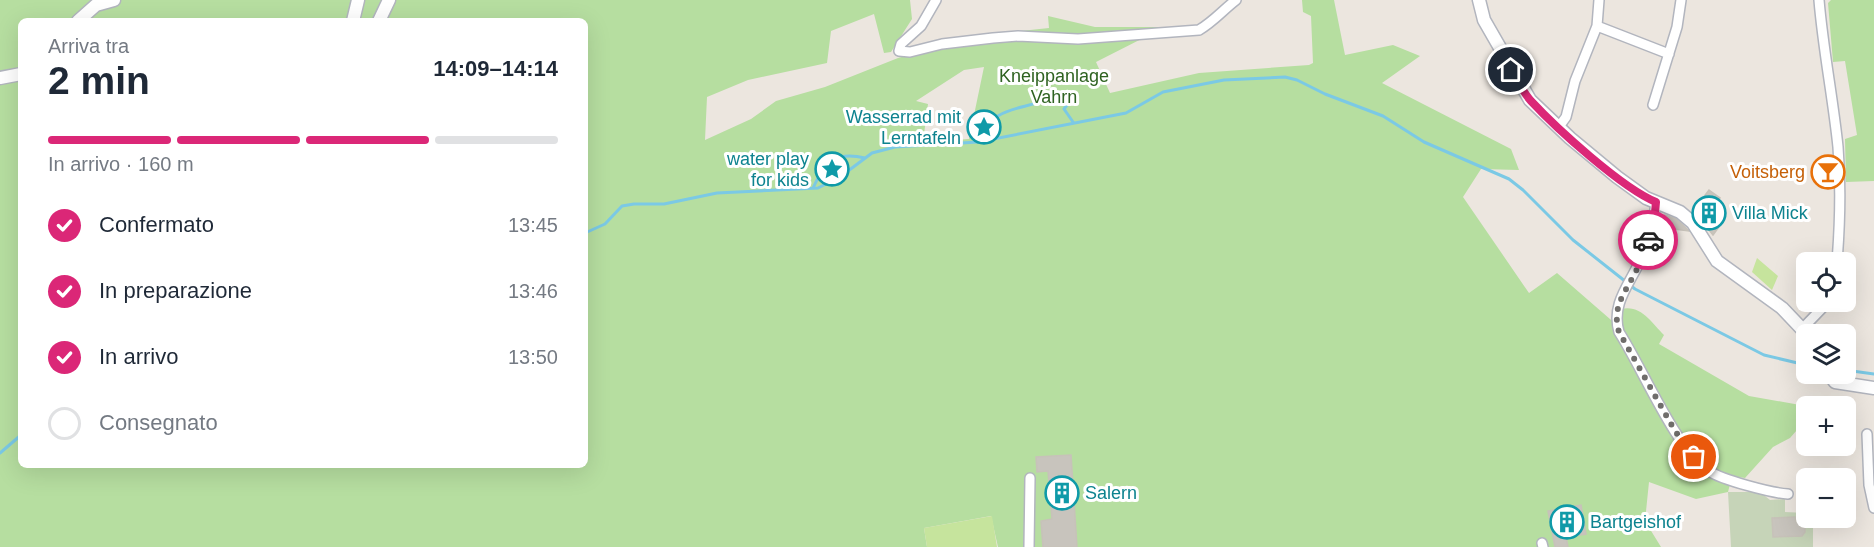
<!DOCTYPE html>
<html lang="it">
<head>
<meta charset="utf-8">
<style>
  body { margin:0; font-family:Helvetica,sans-serif; background:#f2f2f3; color:#1f2937; height:100vh; display:flex; flex-direction:column; font-size:22px; white-space:nowrap }
  * { box-sizing:border-box; margin:0 }
  p { font-size:20px; color:#747a83 }
  .icon { flex:none; width:33px; height:33px; fill:none; stroke:currentColor; stroke-width:2; stroke-linecap:round; stroke-linejoin:round }
  .map { position:relative; flex:1; overflow:hidden }
  .sheet { position:absolute; left:18px; top:18px; width:570px; height:450px; display:flex; flex-direction:column; background:#fff; border-radius:9px; box-shadow:0 6px 24px #0002 }
  .sheet>* { flex:none }
  .buttons { position:absolute; left:1796px; top:252px; display:grid; gap:12px }
  .buttons a { display:grid; place-items:center; width:60px; height:60px; border-radius:9px; background:#fff; box-shadow:0 6px 24px #0002; font-size:30px }
  .pin { position:absolute; display:grid; place-items:center; width:51px; height:51px; color:#fff; margin:-26px; border:3px solid #fff; border-radius:50%; box-shadow:0 2px 6px #0007 }
  .courier { position:absolute; display:grid; place-items:center; width:60px; height:60px; margin:-30px; border:4px solid #db2777; border-radius:50%; background:#fff; color:#222; box-shadow:0 2px 8px #0007 }
  .summary em { font-style:normal; font-weight:600 }
  .summary div { display:flex; flex-direction:column-reverse }
  .summary { display:flex; align-items:center; justify-content:space-between; height:102px; padding:0 30px }
  h1 { font-size:39px; font-weight:600; line-height:45px }
  .bar { display:grid; grid-template-columns:repeat(4,1fr); gap:9px 6px; align-content:center; height:72px; padding:0 30px }
  .bar i { height:8px; border-radius:4px; background:#e0e1e3 }
  .bar .current { background:#db2777 }
  .bar p { grid-column:span 4 }
  ol { padding:0 30px; list-style:none }
  li { display:flex; align-items:center; gap:18px; height:66px }
  li p { margin-inline-start:auto }
  li .icon { padding:6px; border-radius:50%; background:#db2777; color:#fff; stroke-width:4 }
  li:last-child { color:#747a83 }
  li i { width:33px; height:33px; border:3px solid #e0e1e3; border-radius:50% }
  .map>svg:first-child { display:block }
</style>
</head>
<body>
<div class="map">
<svg width="1874" height="547" viewBox="0 0 1874 547">
  <rect width="100%" height="100%" fill="#ece6df"/>
  <path fill="#b6dea0" fill-rule="evenodd" d="M 0,0 L 910,0 L 912,19 L 891,52 L 884,53 L 874,14 L 831,31 L 827,63 L 748,80 L 707,97 L 705,140 L 751,119 L 776,101 L 825,87 L 898,58 L 973,36 L 1049,28 L 1048,16 L 1095,27 L 1165,27 L 1096,62 L 1110,93 L 1199,73 L 1309,65 L 1313,63 L 1311,16 L 1303,12 L 1302,0 L 1334,0 L 1345,55 L 1393,45 L 1420,56 L 1382,83 L 1511,149 L 1519,170 L 1481,169 L 1463,197 L 1529,293 L 1557,273 L 1618,326 L 1621,309 C 1641,304 1652,323 1664,335 L 1659,344 L 1749,396 L 1800,405 L 1797,430 L 1790,438 L 1773,447 L 1745,478 L 1732,476 L 1728,492 L 1696,499 L 1649,482 L 1645,521 L 1661,547 L 998,547 L 991,516 L 924,528 L 927,547 L 0,547 ZM 21,21 L 585,21 L 585,465 L 21,465 ZM 984,67 L 969,139 L 923,142 L 928,104 L 916,101 L 964,70 Z
    M 1831,0 L 1874,0 L 1874,181 L 1846,182 L 1845,139 L 1857,135 L 1845,61 L 1833,62 L 1828,3 Z"/>
  <path fill="#c6d4b8" d="M 1728,492 L 1760,492 L 1770,500 L 1785,499 L 1785,512 L 1806,513 L 1806,518 L 1809,518 L 1813,525 L 1813,547 L 1731,547 Z"/>
  <path fill="#c6e49d" d="M 1757,258 L 1778,276 L 1772,290 L 1752,272 Z
    M 992,516 L 997,547 L 927,547 L 924,528 Z"/>
  <g fill="none" stroke-linecap="round" stroke-linejoin="round">
    <path stroke="#7bc9e5" stroke-width="3" d="M 1070,95 L 1073,97 L 1064,109 L 1073,122
      M 1060,97 L 1062,100
      M 978,142 C 995,101 1023,113 1057,95
      M 813,188 C 825,161 836,151 865,158
      M 585,233 L 605,224 L 622,206 L 634,204 L 664,204 L 717,193 L 818,188 L 840,177 L 872,153 L 895,147 L 978,142 L 1126,113 L 1163,92 L 1224,80 L 1285,77 L 1297,80 L 1325,94 L 1383,116 L 1424,142 L 1509,179 L 1523,190 L 1573,240 L 1635,289 L 1764,355 L 1806,365
      M 1845,370 L 1874,374
      M 0,453 L 21,435"/>
  </g>
  <path fill="#c8c4bd" stroke="#c7c2b9" stroke-width="1.5" d="M 1709,190 L 1720,198 L 1713,207 L 1724,220 L 1713,235 L 1698,216 L 1708,203 L 1703,198 Z
    M 1665,215 L 1676,219 L 1689,231 L 1674,229 L 1667,251 L 1657,248 L 1661,229 L 1665,229 Z
    M 1071,455 L 1077,547 L 1043,547 L 1041,521 L 1052,519 L 1048,471 L 1037,472 L 1036,457 Z
    M 1581,505 L 1586,534 L 1566,537 L 1568,547 L 1555,547 L 1548,511 Z
    M 1795,517 L 1796,522 L 1805,517 L 1809,526 L 1805,527 L 1805,532 L 1802,536 L 1773,537 L 1772,518 Z"/>
  <g fill="none" stroke-linecap="round" stroke-linejoin="round">
    <defs>
      <path id="minor" d="M 936,0 L 921,26 L 901,44 L 899,51 L 910,52 L 942,44 L 993,38 L 1018,36 L 1078,39 L 1199,30 C 1213,22 1223,10 1236,0
        M 1599,0 L 1597,26 L 1669,54
        M 1819,0 C 1823,49 1833,98 1838,147 C 1841,185 1840,224 1837,262
        M 1653,105 L 1677,27 L 1681,0
        M 1558,128 L 1566,117 L 1575,81 L 1597,26
        M 1656,202 C 1654,223 1649,242 1640,261 C 1629,285 1611,304 1619,332 C 1642,367 1676,450 1709,471 C 1722,480 1772,493 1788,494
        M 1802,329 L 1828,302
        M 1867,434 L 1869,485 L 1874,508
        M 1542,543 L 1543,547
        M 1029,547 L 1030,478"/>
      <path id="tertiary" d="M 1479,0 L 1484,20 L 1530,100 L 1570,138 L 1617,177 L 1646,198 L 1680,212 L 1693,223 L 1717,261 L 1782,308 L 1802,329 L 1806,336
        M 78,21 L 96,5 L 114,0
        M 353,21 L 358,0
        M 379,21 L 389,0
        M 0,78 L 21,74
        M 1829,374 L 1835,382 L 1874,388"/>
    </defs>
    <use href="#minor" stroke="#b2b5be" stroke-width="12"/>
    <use href="#tertiary" stroke="#b2b5be" stroke-width="15"/>
    <use href="#minor" stroke="#fff" stroke-width="9"/>
    <use href="#tertiary" stroke="#fff" stroke-width="12"/>
  </g>
  <g fill="none" stroke-linecap="round" stroke-linejoin="round">
    <path stroke="#6f6d6b" stroke-width="6" stroke-dasharray="0 10.8" d="M 1648,240 C 1644,252 1640,264 1634,275 C 1623,295 1612,309 1619,332 L 1675,431 L 1694,457"/>
    <path stroke="#db2777" stroke-width="8" d="M 1511,70 C 1517,80 1523,92 1531,101 C 1557,129 1622,188 1656,202 L 1654,223 L 1648,240"/>
  </g>
  <defs>
    <symbol id="sight-ring" viewBox="-11 -11 22 22"><circle r="9.5" fill="#fff" stroke="#0f9aa8" stroke-width="1.5"/><path d="M0-6L1.8-2.2L6-1.7L2.9 1.2L3.7 5.4L0 3.3L-3.7 5.4L-2.9 1.2L-6-1.7L-1.8-2.2Z" fill="#0f9aa8"/></symbol>
    <symbol id="bar-ring" viewBox="-11 -11 22 22"><circle r="9.5" fill="#fff" stroke="#e8710a" stroke-width="1.5"/><path d="M-6-5H6L.8 .8V4.5H3.5V6h-7V4.5H-.8V.8Z" fill="#e8710a"/></symbol>
    <symbol id="building-ring" viewBox="-11 -11 22 22"><circle r="9.5" fill="#fff" stroke="#0f9aa8" stroke-width="1.5"/><path d="M-4-6H4V6H1V3H-1V6H-4ZM-2.5-4.3h1.7v1.8h-1.7ZM.8-4.3h1.7v1.8H.8ZM-2.5-1h1.7V.8h-1.7ZM.8-1h1.7V.8H.8Z" fill="#0f9aa8"/></symbol>
  </defs>
  <g fill-rule="evenodd">
    <use href="#sight-ring" x="965" y="108" width="38" height="38"/>
    <use href="#sight-ring" x="813" y="150" width="38" height="38"/>
    <use href="#bar-ring" x="1809" y="153" width="38" height="38"/>
    <use href="#building-ring" x="1690" y="194" width="38" height="38"/>
    <use href="#building-ring" x="1043" y="474" width="38" height="38"/>
    <use href="#building-ring" x="1548" y="503" width="38" height="38"/>
  </g>
  <g text-anchor="middle" stroke-width="6" stroke-linejoin="round" paint-order="stroke">
    <g font-size="18" fill="#2f6321" stroke="#fff">
      <text x="1054" y="82">Kneippanlage<tspan x="1054" dy="21">Vahrn</tspan></text>
    </g>
    <g font-size="18" fill="#0d838f" stroke="#fff" text-anchor="start">
      <text x="961" y="123" text-anchor="end">Wasserrad mit<tspan x="961" dy="21">Lerntafeln</tspan></text>
      <text x="809" y="165" text-anchor="end">water play<tspan x="809" dy="21">for kids</tspan></text>
      <text x="1732" y="219">Villa Mick</text>
      <text x="1085" y="499">Salern</text>
      <text x="1590" y="528">Bartgeishof</text>
    </g>
    <g font-size="18" fill="#c56008" stroke="#fff" text-anchor="end">
      <text x="1805" y="178">Voitsberg</text>
    </g>
  </g>
</svg>
<div class="buttons">
<a><svg class="icon" aria-label="locate" viewBox="0 0 24 24"><circle cx="12" cy="12" r="6"/><path d="M12 2v4M12 18v4M2 12h4M18 12h4"/></svg></a>
<a><svg class="icon" aria-label="layers" viewBox="0 0 24 24"><path d="M12 4l9 5-9 5-9-5zM3 14l9 5 9-5"/></svg></a>
<a>+</a>
<a>−</a>
</div>
<div class="pin" style="left:1694px;top:457px;background:#ea580c"><svg class="icon" aria-label="bag" viewBox="0 0 24 24"><path d="M5 8h14l-1 12H6zM9 8a3 3 0 0 1 6 0"/></svg></div>
<div class="pin" style="left:1511px;top:70px;background:#1f2937"><svg class="icon" aria-label="home" viewBox="0 0 24 24"><path d="M3 11l9-7 9 7M6 9v11h12V9"/></svg></div>
<div class="courier" style="left:1648px;top:240px"><svg class="icon" aria-label="car" viewBox="0 0 24 24"><path d="M5 17H2v-5l4-1 3-4h7l3 4 3 1v5h-3M9 17h6M6 11h13"/><circle cx="7" cy="17" r="2"/><circle cx="17" cy="17" r="2"/></svg></div>
<section class="sheet">
<div class="summary"><div><h1>2 min</h1><p>Arriva tra</p></div><em>14:09–14:14</em></div>
<div class="bar"><i class="current"></i><i class="current"></i><i class="current"></i><i></i><p>In arrivo · 160 m</p></div>
<ol>
<li><svg class="icon" aria-label="check" viewBox="0 0 24 24"><path d="M5 12l5 5 9-10"/></svg>Confermato<p>13:45</p></li>
<li><svg class="icon" aria-label="check" viewBox="0 0 24 24"><path d="M5 12l5 5 9-10"/></svg>In preparazione<p>13:46</p></li>
<li><svg class="icon" aria-label="check" viewBox="0 0 24 24"><path d="M5 12l5 5 9-10"/></svg>In arrivo<p>13:50</p></li>
<li><i></i>Consegnato</li>
</ol>
</section>
</div>
</body>
</html>
